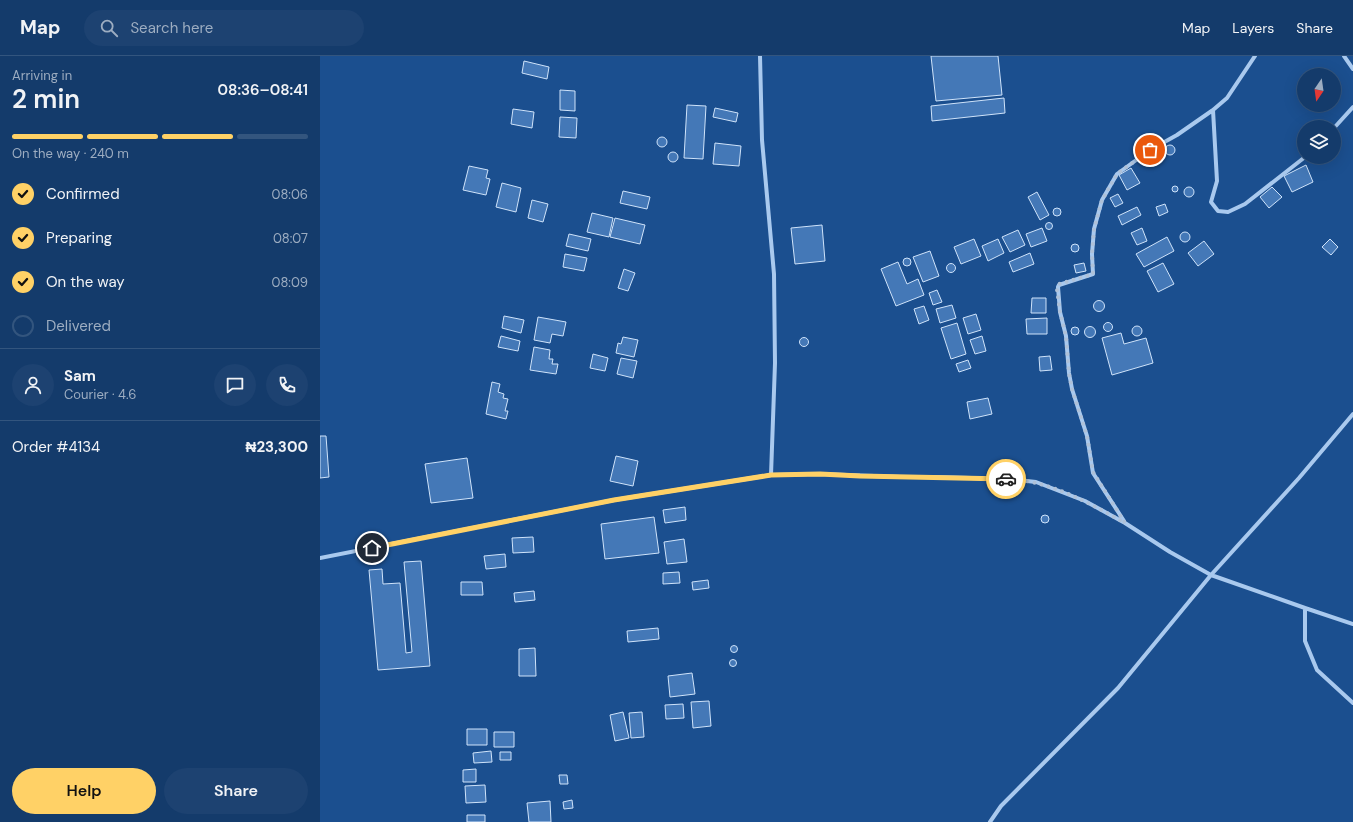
<!DOCTYPE html>
<html lang="en">
<head>
<meta charset="utf-8">
<style>
  body { margin:0; font-family:"DM Sans",sans-serif; background:#1d4271; color:#f1f3f6; height:100vh; display:flex; flex-direction:column; font-size:15px; white-space:nowrap }
  * { box-sizing:border-box; margin:0 }
  p { font-size:13px; color:#9dadc1 }
  .icon { flex:none; width:22px; height:22px; fill:none; stroke:currentColor; stroke-width:2; stroke-linecap:round; stroke-linejoin:round }
  .map { position:relative; flex:1; overflow:hidden }
  .drawer { display:flex; flex-direction:column; background:#143b6b; width:320px }
  .drawer>* { flex:none }
  .needle { width:26px; rotate:193deg }
  .fabs { position:absolute; left:977px; top:12px; display:grid; gap:8px }
  .fabs a { display:grid; place-items:center; width:44px; height:44px; border-radius:50%; background:#143b6b; box-shadow:0 4px 16px #0002,0 0 0 1px #33557e; font-size:20px }
  .pin { position:absolute; display:grid; place-items:center; width:34px; height:34px; color:#fff; margin:-17px; border:2px solid #fff; border-radius:50%; box-shadow:0 1px 4px #0007 }
  .courier { position:absolute; display:grid; place-items:center; width:40px; height:40px; margin:-20px; border:3px solid #ffd166; border-radius:50%; background:#fff; color:#222; box-shadow:0 1px 5px #0007 }
  .headline em { font-style:normal; font-weight:600 }
  .headline div { display:flex; flex-direction:column-reverse }
  .headline { display:flex; align-items:center; justify-content:space-between; height:68px; padding:0 12px }
  h1 { font-size:26px; font-weight:600; line-height:30px }
  .bar { display:grid; grid-template-columns:repeat(4,1fr); gap:6px 4px; align-content:center; height:48px; padding:0 12px }
  .bar i { height:5px; border-radius:3px; background:#33557e }
  .bar .current { background:#ffd166 }
  .bar p { grid-column:span 4 }
  .line { display:flex; align-items:center; gap:10px; padding:0 12px; border-top:1px solid #33557e }
  .line div { flex:1 }
  .round { display:grid; place-items:center; flex:none; width:42px; height:42px; border-radius:21px; background:#1d4271 }
  ol { padding:0 12px; list-style:none }
  li { display:flex; align-items:center; gap:12px; height:44px }
  li p { margin-inline-start:auto }
  li .icon { padding:4px; border-radius:50%; background:#ffd166; color:#111; stroke-width:4 }
  li:last-child { color:#9dadc1 }
  li i { width:22px; height:22px; border:2px solid #33557e; border-radius:50% }
  .action { display:flex; gap:8px; margin-top:auto; padding:8px 12px }
  .action a { flex:1; height:46px; border-radius:24px; background:#ffd166; color:#111; font-size:16px; font-weight:600; line-height:46px; text-align:center }
  .action a+a { background:#1d4271; color:#f1f3f6 }
  header { display:flex; align-items:center; gap:24px; box-sizing:border-box; height:56px; padding:0 20px; background:#143b6b; border-bottom:1px solid #33557e }
  header strong { font-size:19px }
  nav { display:flex; gap:22px; margin-inline-start:auto; font-size:14px }
  .search { width:280px; height:36px; background:#1d4271; display:flex; align-items:center; gap:10px; box-sizing:border-box; padding:0 14px; border-radius:22px; color:#9dadc1; font-size:15px }
  main { display:flex; flex:1; min-height:0 }
  .map>svg:first-child { display:block }
</style>
</head>
<body>
<header>
<strong>Map</strong>
<div class="search"><svg class="icon" aria-label="search" viewBox="0 0 24 24"><circle cx="10" cy="10" r="6"/><path d="M15 15l6 6"/></svg>Search here</div>
<nav><a>Map</a><a>Layers</a><a>Share</a></nav>
</header>
<main>
<section class="drawer">
<div class="headline"><div><h1>2 min</h1><p>Arriving in</p></div><em>08:36–08:41</em></div>
<div class="bar"><i class="current"></i><i class="current"></i><i class="current"></i><i></i><p>On the way · 240 m</p></div>
<ol>
<li><svg class="icon" aria-label="check" viewBox="0 0 24 24"><path d="M5 12l5 5 9-10"/></svg>Confirmed<p>08:06</p></li>
<li><svg class="icon" aria-label="check" viewBox="0 0 24 24"><path d="M5 12l5 5 9-10"/></svg>Preparing<p>08:07</p></li>
<li><svg class="icon" aria-label="check" viewBox="0 0 24 24"><path d="M5 12l5 5 9-10"/></svg>On the way<p>08:09</p></li>
<li><i></i>Delivered</li>
</ol>
<div class="line" style="height:72px"><a class="round"><svg class="icon" aria-label="person" viewBox="0 0 24 24"><circle cx="12" cy="8" r="4"/><path d="M4 21q1-7 8-7t8 7"/></svg></a><div><b>Sam</b><p>Courier · 4.6</p></div><a class="round"><svg class="icon" aria-label="chat" viewBox="0 0 24 24"><path d="M4 5h16v11H9l-5 4z"/></svg></a><a class="round"><svg class="icon" aria-label="phone" viewBox="0 0 24 24"><path d="M5 4h4l2 5-3 2q2 4 5 5l2-3 5 2v4C11 20 4 13 5 4z"/></svg></a></div>
<div class="line" style="height:52px"><div>Order #4134</div><b>₦23,300</b></div>
<div class="action"><a>Help</a><a>Share</a></div>
</section>
<div class="map">
<svg width="1033" height="766" viewBox="0 0 1033 766">
  <rect width="100%" height="100%" fill="#1b4f8f"/>
  <path fill="#4478b7" stroke="#cfe3fa" d="M 611,0 L 678,0 L 682,39 L 616,45 Z
    M 204,5 L 229,11 L 227,23 L 202,17 Z
    M 240,34 L 255,35 L 255,55 L 240,54 Z
    M 684,42 L 685,57 L 612,65 L 611,50 Z
    M 367,49 L 386,50 L 383,103 L 364,102 Z
    M 395,52 L 418,57 L 416,66 L 393,61 Z
    M 193,53 L 214,56 L 212,72 L 191,68 Z
    M 240,61 L 257,62 L 256,82 L 239,81 Z
    M337 86a5 5 0 1 1 10 0a5 5 0 1 1-10 0Z
    M 395,87 L 421,90 L 419,110 L 393,108 Z
    M845 94a5 5 0 1 1 10 0a5 5 0 1 1-10 0Z
    M348 101a5 5 0 1 1 10 0a5 5 0 1 1-10 0Z
    M 986,109 L 993,126 L 972,136 L 964,120 Z
    M 149,110 L 168,114 L 166,122 L 170,123 L 166,139 L 143,134 Z
    M 811,112 L 820,127 L 807,134 L 799,119 Z
    M 182,127 L 201,132 L 196,156 L 176,151 Z
    M852 133a3 3 0 1 1 6 0a3 3 0 1 1-6 0Z
    M 952,131 L 962,141 L 949,152 L 940,141 Z
    M864 136a5 5 0 1 1 10 0a5 5 0 1 1-10 0Z
    M 303,135 L 330,141 L 327,153 L 300,147 Z
    M 717,136 L 729,159 L 720,164 L 708,141 Z
    M 798,138 L 803,147 L 795,151 L 790,142 Z
    M 212,144 L 228,148 L 223,166 L 208,162 Z
    M 845,148 L 848,156 L 839,160 L 836,151 Z
    M 817,151 L 821,159 L 802,169 L 798,160 Z
    M733 156a4 4 0 1 1 8 0a4 4 0 1 1-8 0Z
    M 272,157 L 293,162 L 289,181 L 267,176 Z
    M 295,162 L 325,169 L 320,188 L 290,181 Z
    M725.5 170a3.5 3.5 0 1 1 7 0a3.5 3.5 0 1 1-7 0Z
    M 502,169 L 505,205 L 475,208 L 471,172 Z
    M 722,172 L 727,185 L 711,191 L 706,178 Z
    M 822,172 L 827,185 L 817,189 L 811,177 Z
    M 698,174 L 705,189 L 690,196 L 682,181 Z
    M860 181a5 5 0 1 1 10 0a5 5 0 1 1-10 0Z
    M 249,178 L 271,183 L 268,195 L 246,190 Z
    M 847,181 L 854,195 L 824,211 L 816,198 Z
    M 654,183 L 661,200 L 641,208 L 634,191 Z
    M 678,183 L 684,197 L 668,205 L 662,190 Z
    M 1010,183 L 1018,191 L 1011,199 L 1002,191 Z
    M 884,185 L 894,198 L 878,210 L 868,197 Z
    M751 192a4 4 0 1 1 8 0a4 4 0 1 1-8 0Z
    M 610,195 L 619,220 L 603,226 L 593,201 Z
    M 710,197 L 714,208 L 693,216 L 689,206 Z
    M 245,198 L 267,202 L 264,215 L 243,211 Z
    M583 206a4 4 0 1 1 8 0a4 4 0 1 1-8 0Z
    M 578,206 L 587,228 L 598,223 L 604,239 L 576,250 L 561,213 Z
    M 764,207 L 766,215 L 756,217 L 754,209 Z
    M 843,207 L 854,228 L 838,236 L 827,215 Z
    M626.5 212a4.5 4.5 0 1 1 9 0a4.5 4.5 0 1 1-9 0Z
    M 304,213 L 315,217 L 308,235 L 298,232 Z
    M 617,234 L 622,246 L 613,249 L 609,237 Z
    M 712,242 L 726,242 L 726,257 L 711,257 Z
    M773.5 250a5.5 5.5 0 1 1 11 0a5.5 5.5 0 1 1-11 0Z
    M 632,249 L 636,262 L 620,267 L 616,253 Z
    M 604,250 L 609,264 L 599,268 L 594,253 Z
    M 656,258 L 661,274 L 648,278 L 643,262 Z
    M 184,260 L 204,264 L 201,277 L 182,272 Z
    M 218,261 L 246,266 L 243,280 L 232,278 L 230,287 L 214,284 Z
    M 727,262 L 727,278 L 707,278 L 706,263 Z
    M783.5 271a4.5 4.5 0 1 1 9 0a4.5 4.5 0 1 1-9 0Z
    M 637,267 L 646,298 L 631,303 L 621,272 Z
    M812 275a5 5 0 1 1 10 0a5 5 0 1 1-10 0Z
    M764.5 276a5.5 5.5 0 1 1 11 0a5.5 5.5 0 1 1-11 0Z
    M751 275a4 4 0 1 1 8 0a4 4 0 1 1-8 0Z
    M 801,277 L 804,288 L 826,282 L 833,307 L 792,319 L 782,282 Z
    M 181,280 L 200,285 L 198,295 L 178,291 Z
    M 662,280 L 666,295 L 655,298 L 650,284 Z
    M 303,281 L 318,284 L 314,301 L 296,297 L 298,287 L 301,288 Z
    M479.5 286a4.5 4.5 0 1 1 9 0a4.5 4.5 0 1 1-9 0Z
    M 214,291 L 230,294 L 229,303 L 233,303 L 232,308 L 238,308 L 236,318 L 210,314 Z
    M 273,298 L 288,302 L 285,315 L 270,312 Z
    M 730,300 L 732,314 L 720,315 L 719,301 Z
    M 301,302 L 317,305 L 313,322 L 297,318 Z
    M 648,304 L 651,312 L 639,316 L 636,308 Z
    M 172,326 L 180,328 L 178,336 L 184,338 L 183,342 L 188,343 L 185,355 L 188,355 L 186,363 L 166,358 Z
    M 668,342 L 672,358 L 650,363 L 647,346 Z
    M 0,380 L 6,380 L 9,421 L 0,422 Z
    M 296,400 L 318,405 L 313,430 L 290,425 Z
    M 147,402 L 153,442 L 111,447 L 105,408 Z
    M 365,451 L 366,464 L 345,467 L 343,454 Z
    M721 463a4 4 0 1 1 8 0a4 4 0 1 1-8 0Z
    M 334,461 L 339,497 L 285,503 L 281,468 Z
    M 213,481 L 214,496 L 193,497 L 192,482 Z
    M 364,483 L 367,506 L 347,508 L 344,486 Z
    M 185,498 L 186,511 L 166,513 L 164,500 Z
    M 101,505 L 110,610 L 58,614 L 49,514 L 62,513 L 63,528 L 80,527 L 86,597 L 92,596 L 84,506 Z
    M 359,516 L 360,527 L 343,528 L 343,517 Z
    M 388,524 L 389,532 L 373,534 L 372,526 Z
    M 141,526 L 162,526 L 163,539 L 141,539 Z
    M 214,535 L 215,544 L 195,546 L 194,537 Z
    M 338,572 L 339,583 L 308,586 L 307,575 Z
    M410.5 593a3.5 3.5 0 1 1 7 0a3.5 3.5 0 1 1-7 0Z
    M 215,592 L 216,620 L 199,620 L 199,593 Z
    M409.5 607a3.5 3.5 0 1 1 7 0a3.5 3.5 0 1 1-7 0Z
    M 372,617 L 375,638 L 350,641 L 348,620 Z
    M 389,645 L 391,670 L 373,672 L 371,646 Z
    M 363,648 L 364,662 L 346,663 L 345,649 Z
    M 303,656 L 309,682 L 295,685 L 290,659 Z
    M 322,656 L 324,681 L 311,682 L 309,657 Z
    M 147,673 L 167,673 L 167,689 L 147,689 Z
    M 174,676 L 194,676 L 194,691 L 174,691 Z
    M 171,695 L 172,706 L 154,707 L 153,697 Z
    M 180,696 L 191,696 L 191,704 L 180,704 Z
    M 156,713 L 156,726 L 143,726 L 143,714 Z
    M 239,719 L 247,719 L 248,728 L 240,728 Z
    M 165,729 L 166,746 L 146,747 L 145,730 Z
    M 252,744 L 253,752 L 244,753 L 243,746 Z
    M 230,745 L 231,766 L 209,766 L 207,747 Z
    M 147,759 L 165,759 L 165,766 L 147,766 Z"/>
  <g fill="none" stroke-linecap="round" stroke-linejoin="round">
    <path stroke="#a9c9ee" stroke-width="4" d="M 440,0 L 442,84 L 454,218 L 455,307 L 451,419
      M 1024,0 L 1033,13
      M 893,54 L 897,125 L 891,146 L 898,155 L 908,156 L 925,148 L 985,101
      M 1014,72 L 1033,51
      M 804,465 L 773,417 L 767,380 L 752,333 L 749,317 L 746,280 L 740,256 L 738,231 L 739,229 L 773,218 L 772,198 L 774,173 L 782,144 L 797,118 L 830,94 L 857,79 L 893,54 L 907,42 L 935,0
      M 0,502 L 294,444 L 451,419 L 500,418 L 581,421 L 614,421 L 689,423 L 716,426 L 765,445 L 805,467 L 850,496 L 891,519 L 985,552 L 985,585 L 997,614 L 1033,647
      M 985,552 L 1033,568
      M 670,766 L 681,750 L 798,632 L 891,519 L 979,422 L 1033,358"/>
  </g>
  <g fill="none" stroke-linecap="round" stroke-linejoin="round">
    <path stroke="#afc1d8" stroke-width="4" stroke-dasharray="0 7.2" d="M 686,423 C 729,424 769,447 805,467 L 773,416 L 767,380 L 752,333 L 749,318 L 746,280 L 740,256 L 737,234 L 739,228 L 773,218 L 772,198 L 774,173 L 782,144 L 797,118 L 830,94"/>
    <path stroke="#ffd166" stroke-width="5" d="M 52,492 L 294,444 L 451,419 L 500,418 L 540,420 L 686,423"/>
  </g>
</svg>
<div class="fabs">
<a><svg class="needle" viewBox="-14 -14 28 28"><path d="M0-13l5 13h-10z" fill="#e53935"/><path d="M0 13l5-13h-10z" fill="#9dadc1"/></svg></a>
<a><svg class="icon" aria-label="layers" viewBox="0 0 24 24"><path d="M12 4l9 5-9 5-9-5zM3 14l9 5 9-5"/></svg></a>
</div>
<div class="pin" style="left:830px;top:94px;background:#ea580c"><svg class="icon" aria-label="bag" viewBox="0 0 24 24"><path d="M5 8h14l-1 12H6zM9 8a3 3 0 0 1 6 0"/></svg></div>
<div class="pin" style="left:52px;top:492px;background:#1f2937"><svg class="icon" aria-label="home" viewBox="0 0 24 24"><path d="M3 11l9-7 9 7M6 9v11h12V9"/></svg></div>
<div class="courier" style="left:686px;top:423px"><svg class="icon" aria-label="car" viewBox="0 0 24 24"><path d="M5 17H2v-5l4-1 3-4h7l3 4 3 1v5h-3M9 17h6M6 11h13"/><circle cx="7" cy="17" r="2"/><circle cx="17" cy="17" r="2"/></svg></div>
</div>
</main>
</body>
</html>
